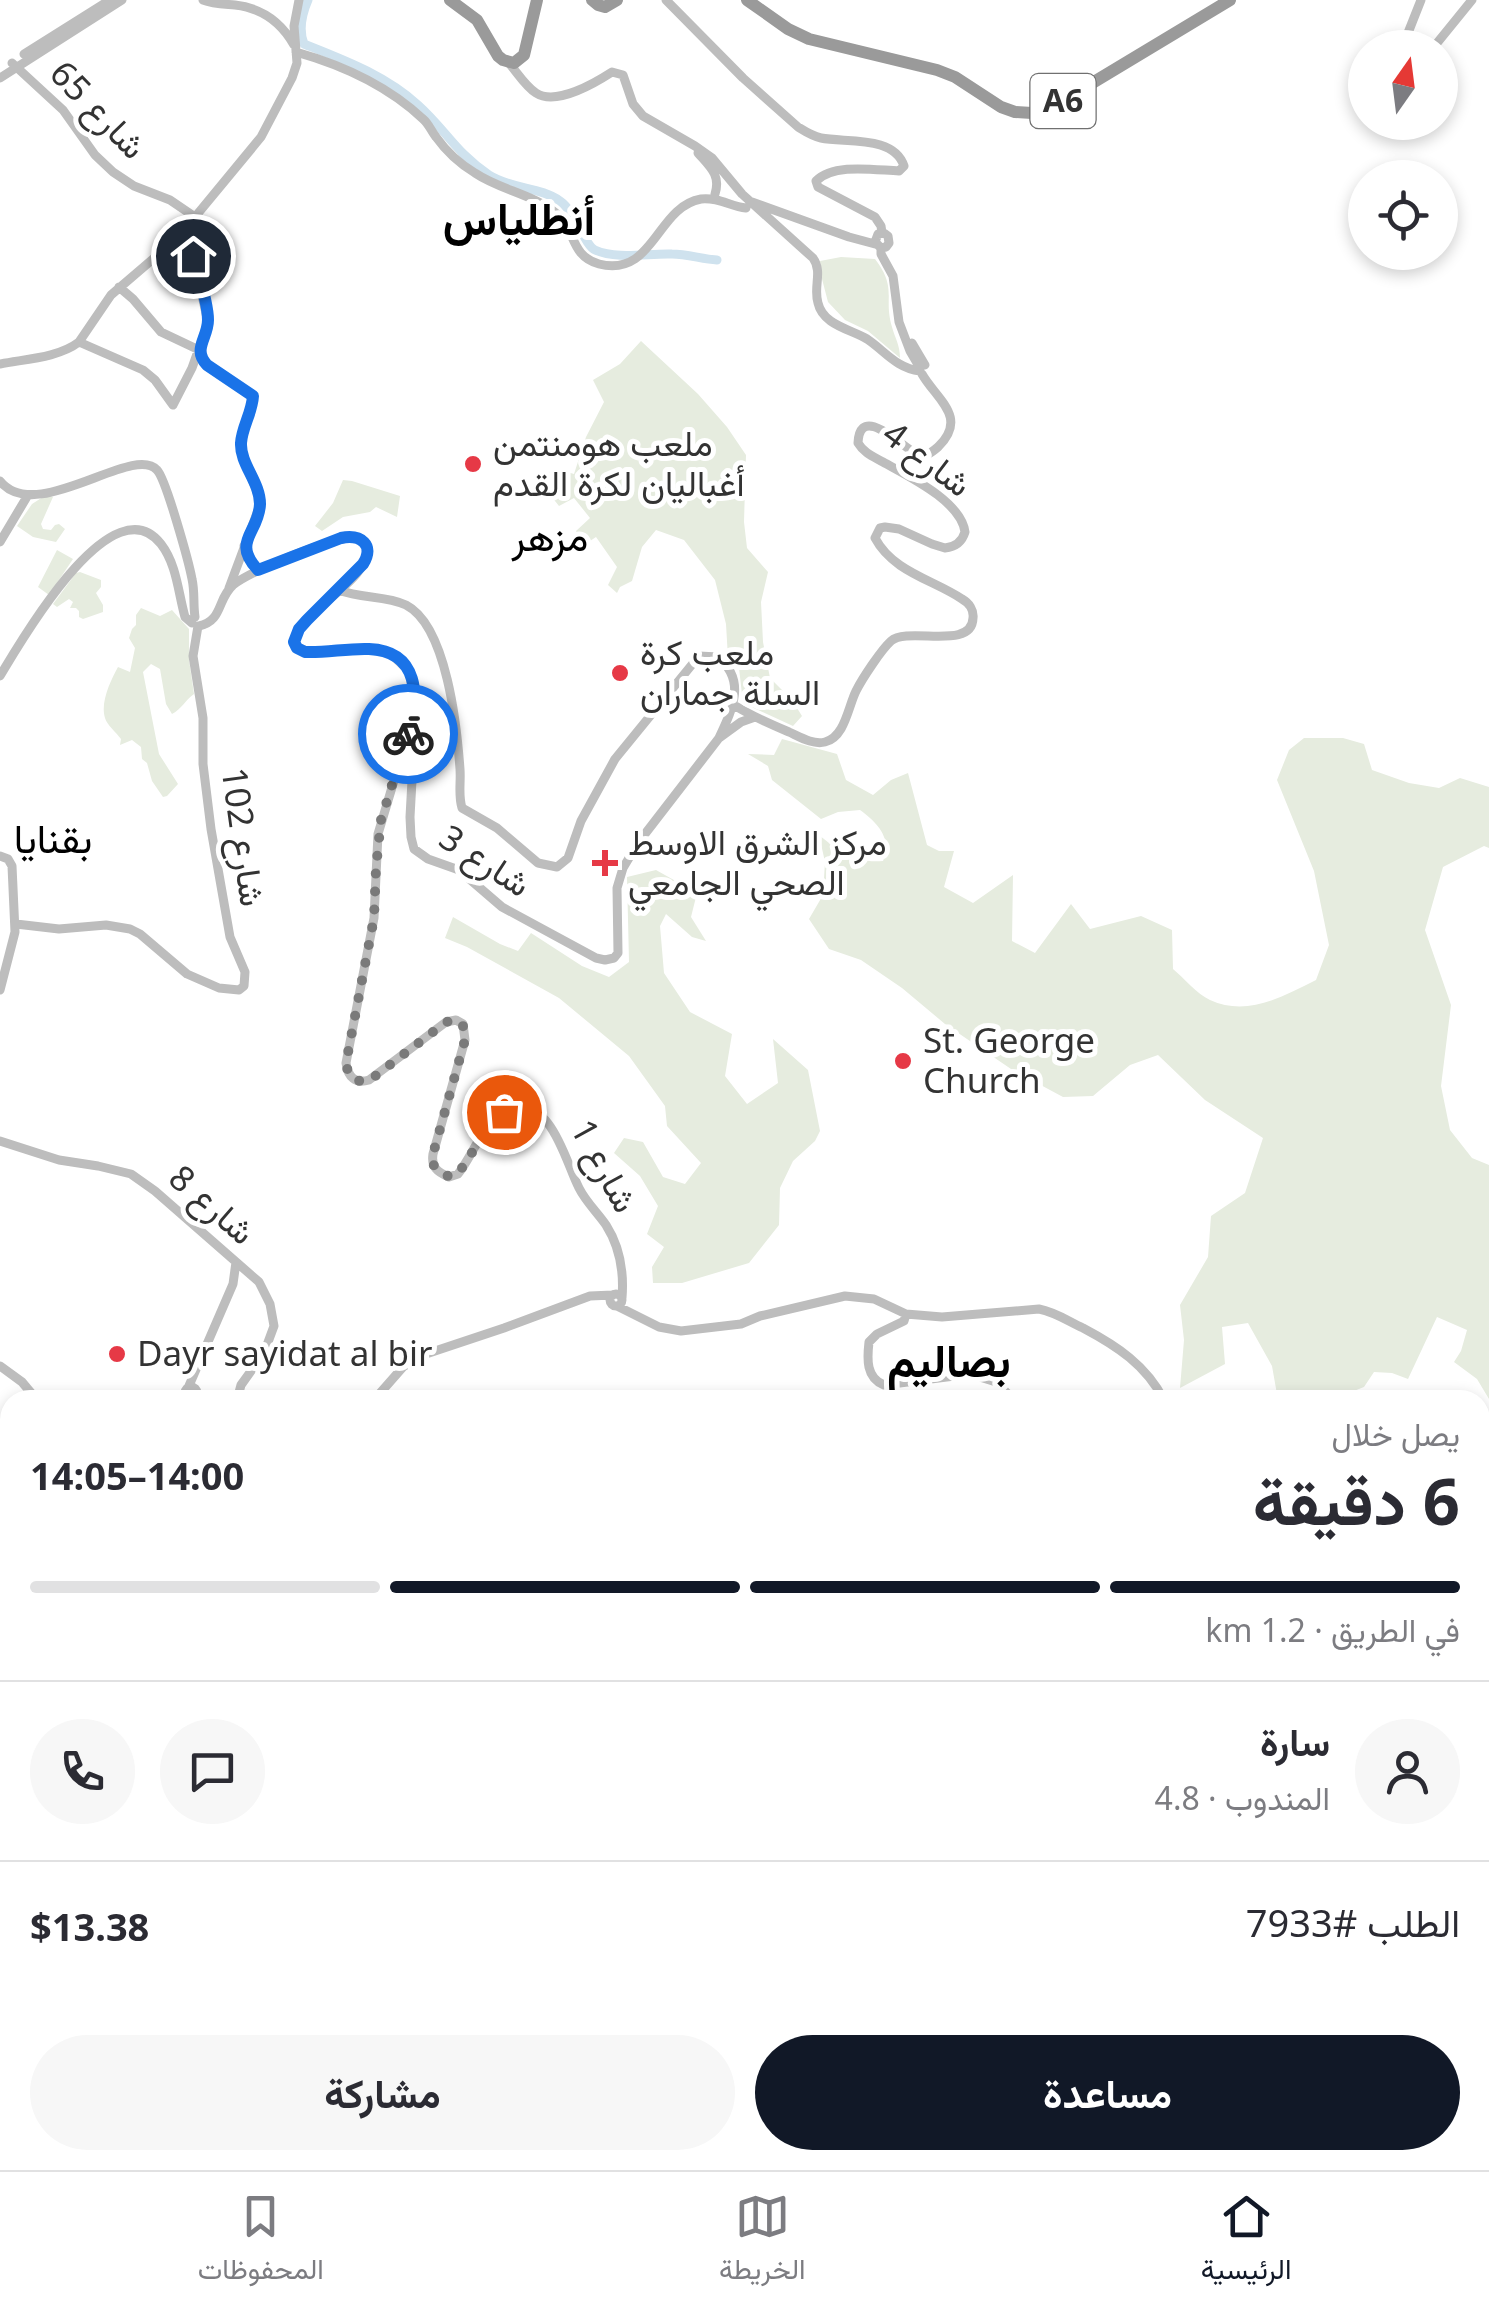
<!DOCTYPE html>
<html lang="ar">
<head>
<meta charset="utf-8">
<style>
  body { margin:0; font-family:"Noto Sans",Vazirmatn,sans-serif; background:#f7f7f7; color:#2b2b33; direction:rtl; height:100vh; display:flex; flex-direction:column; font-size:38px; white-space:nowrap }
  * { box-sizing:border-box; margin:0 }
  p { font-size:32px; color:#7c7c81 }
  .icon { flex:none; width:55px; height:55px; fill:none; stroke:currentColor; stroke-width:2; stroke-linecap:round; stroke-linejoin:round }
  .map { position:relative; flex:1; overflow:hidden; direction:ltr }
  .side { position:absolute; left:0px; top:1390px; width:1490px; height:780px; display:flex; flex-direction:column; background:#fff; border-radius:30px 30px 0 0; box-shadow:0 5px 15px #0003; direction:rtl }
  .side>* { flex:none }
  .needle { width:65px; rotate:14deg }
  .tools { position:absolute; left:1348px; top:30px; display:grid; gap:20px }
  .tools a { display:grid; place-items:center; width:110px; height:110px; border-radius:50%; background:#fff; box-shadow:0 5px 15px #0003; font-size:50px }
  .pin { position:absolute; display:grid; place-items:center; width:85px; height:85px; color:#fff; margin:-42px; border:5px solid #fff; border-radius:50%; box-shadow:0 2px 10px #0007 }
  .courier { position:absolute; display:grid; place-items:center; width:100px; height:100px; margin:-50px; border:8px solid #1a73e8; border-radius:50%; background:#fff; color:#222; box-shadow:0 2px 12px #0007 }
  .head em { font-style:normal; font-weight:700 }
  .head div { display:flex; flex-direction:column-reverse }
  .head { display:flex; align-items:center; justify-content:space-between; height:170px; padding:0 30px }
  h1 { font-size:65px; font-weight:700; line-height:75px }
  .bar { display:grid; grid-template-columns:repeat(4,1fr); gap:15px 10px; align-content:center; height:120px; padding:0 30px }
  .bar i { height:12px; border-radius:8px; background:#e1e1e2 }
  .bar .on { background:#111827 }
  .bar p { grid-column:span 4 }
  .line { display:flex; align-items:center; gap:25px; padding:0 30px; border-top:2px solid #e1e1e2 }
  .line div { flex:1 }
  .round { display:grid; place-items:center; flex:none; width:105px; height:105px; border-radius:52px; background:#f7f7f7 }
  .action { display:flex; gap:20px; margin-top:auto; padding:20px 30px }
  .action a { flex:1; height:115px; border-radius:60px; background:#111827; color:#fff; font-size:40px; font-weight:700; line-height:115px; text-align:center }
  .action a+a { background:#f7f7f7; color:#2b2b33 }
  .tab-bar { display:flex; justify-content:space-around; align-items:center; height:140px; border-top:2px solid #e1e1e2; background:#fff; font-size:28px; color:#7c7c81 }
  .tab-bar a { display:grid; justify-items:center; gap:5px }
  .tab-bar .on { color:#111827 }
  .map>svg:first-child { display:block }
</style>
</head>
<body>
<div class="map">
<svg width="1489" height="2170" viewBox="0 0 1489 2170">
  <rect width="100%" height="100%" fill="#fff"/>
  <path fill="#e6ecdf" d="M 841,257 L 875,259 C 898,289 883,297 892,327 C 895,338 900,345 900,358 L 868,331 L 845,320 L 828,302 L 822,279 L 820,261 Z
    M 641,341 L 698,394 L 727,427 L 746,455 L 744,522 L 747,548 L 768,572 L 761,602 L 763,642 L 770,678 L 792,700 L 802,716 L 793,726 L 743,703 L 739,668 L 728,658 L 726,624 L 715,580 L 684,540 L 656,530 L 642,547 L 632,581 L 620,587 L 617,593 L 608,585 L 617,567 L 596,537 L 584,545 L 576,531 L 590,518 L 574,498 L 559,506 L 539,481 L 554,468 L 574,474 L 586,437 L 604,402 L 593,380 L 620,364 Z
    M 343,480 L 352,481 L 400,496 L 397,517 L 376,507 L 370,512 L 343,517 L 322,531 L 315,526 L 333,503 Z
    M 46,495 L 53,497 L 41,524 L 43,529 L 51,530 L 55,525 L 59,524 L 65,529 L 56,542 L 33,537 L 17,526 L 32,504 Z
    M 57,550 L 73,559 L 49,595 L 38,587 Z
    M 80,572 L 101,580 L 101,587 L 96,593 L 103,605 L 103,612 L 83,619 L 79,617 L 79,611 L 76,608 L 70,608 L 73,602 L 69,599 L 57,607 L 53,604 L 76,573 Z
    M 141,608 L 160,616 L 172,610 L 189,629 L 189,660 L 194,694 C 185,700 182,709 172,714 L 166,704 L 160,669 L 151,664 L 143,672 L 159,754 L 178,784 L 167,796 L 163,797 L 152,781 L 147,763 L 142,759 L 141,747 L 132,740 L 120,745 L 121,739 C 116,732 107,725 105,718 C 100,702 111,680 118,667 L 130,672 L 135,648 L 129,638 L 132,629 L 136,625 L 136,615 Z
    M 1304,738 L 1343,738 L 1364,744 L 1372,770 L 1409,783 L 1439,788 L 1460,778 L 1489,787 L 1489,848 L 1484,846 L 1443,867 L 1425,930 L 1451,1005 L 1441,1086 L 1450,1130 L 1472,1158 L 1489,1165 L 1489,1399 L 1477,1379 L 1454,1362 L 1461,1351 L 1467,1330 L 1437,1317 L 1408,1379 L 1392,1373 L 1374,1372 L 1364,1387 L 1331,1400 L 1278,1400 L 1272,1366 L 1248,1323 L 1222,1327 L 1225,1364 L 1180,1388 L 1184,1340 L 1180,1305 L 1208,1257 L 1211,1216 L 1245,1193 L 1263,1138 L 1205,1100 L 1158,1055 L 1130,1065 L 1093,1096 L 1063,1097 L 1011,1069 L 945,1024 L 902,988 L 861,960 L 829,949 L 809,919 L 823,895 L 825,862 L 819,835 C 841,853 854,863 883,861 C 893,839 877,822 860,810 L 838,812 L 821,819 L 772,780 L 768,766 L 748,754 L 774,755 L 782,739 L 837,754 L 846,780 L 873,795 L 891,780 L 908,773 L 927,845 L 939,851 L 954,851 L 944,887 L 973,903 L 1013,875 L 1012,941 L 1035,953 L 1071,904 L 1090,929 L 1141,916 L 1172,930 L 1173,969 C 1184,978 1197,994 1210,1000 C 1247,1017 1282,997 1316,980 L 1329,945 L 1314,871 L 1277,780 L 1289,750 Z
    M 656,870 L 697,893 L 691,917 L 706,941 L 692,937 L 666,914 L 660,926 L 664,973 L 690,1012 L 732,1034 L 725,1076 L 747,1104 L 778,1083 L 773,1039 L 808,1070 L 820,1131 L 815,1141 L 793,1161 L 780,1188 L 779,1225 L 749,1263 L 682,1283 L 653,1283 L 652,1267 L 664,1247 L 647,1234 L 658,1206 L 640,1176 L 614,1153 L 624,1138 L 643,1142 L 663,1177 L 685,1184 L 701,1163 L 667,1126 L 665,1106 L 629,1056 L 559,998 L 467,947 L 445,938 L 453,917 L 500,944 L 518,951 L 531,933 L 582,966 L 609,977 L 629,962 L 627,877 Z
    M 0,1866 L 10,1869 L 10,2160 L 146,2160 L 140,2170 L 0,2170 Z
    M 163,2160 L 552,2160 L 570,2170 L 159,2170 Z
    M 1005,2160 L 1203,2160 L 1200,2170 L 1011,2170 Z"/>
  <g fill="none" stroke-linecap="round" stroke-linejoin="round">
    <path stroke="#cfe2ee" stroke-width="9" d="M 308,0 C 302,14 298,29 304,44 C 344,60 385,75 418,105 C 445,129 456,153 489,175 C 511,189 541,187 560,201 C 576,212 584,245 595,250 C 618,260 648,253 672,254 C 687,254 702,259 717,260"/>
    <path stroke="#bdbdbd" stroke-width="9" d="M 203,0 C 213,4 224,4 235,5 C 261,8 281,22 294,45
      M 666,0 L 743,78 L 798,127 C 806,132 812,136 821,138 C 846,143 894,135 904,166 L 899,171 C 874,170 834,163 816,181 L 818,187 L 875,217 L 881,226 L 882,233
      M 1402,48 L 1421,0
      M 1433,48 L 1472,0
      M 296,52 C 342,65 387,85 423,119 C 429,124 431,131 436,137 C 446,151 460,164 475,173 C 500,190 533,194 557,214 C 576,230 570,256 599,264 C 654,278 656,207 701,199 C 718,197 730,206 746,208
      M 24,54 L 110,0
      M 508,62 C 517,72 525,86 536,93 C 556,106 595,83 612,72 L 623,75 L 633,104 L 643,116 L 695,146 L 712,158 L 742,194 L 813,258 C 823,272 813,287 818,303 C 823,325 850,329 867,339 C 885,351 896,368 920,371
      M 12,63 L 63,110 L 95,155 L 113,172 L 134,186 L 170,200 L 195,217
      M 0,78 L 122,0
      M 698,153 C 710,167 721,175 715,194
      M 752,202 L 849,237 L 875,244
      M 881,248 L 886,247 L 889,243 L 888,236 L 884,233 L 878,234 L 875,242 L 881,248 L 881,254 L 893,276 L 899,322 L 910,351 L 920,368
      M 119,287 L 133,299 L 161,332 L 199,350 L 201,358 L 207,365 L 253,396 C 252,413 241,427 241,443 C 240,462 258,484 260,505 L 229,588
      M 79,342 L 143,370 L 155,380 L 173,405
      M 912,343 L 925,365
      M 0,364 C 25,359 58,358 79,342 L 111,295 L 188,229 L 195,217 L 261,137 L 292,78 L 297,63 L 294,26 L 299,0
      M 173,405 L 192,368 L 208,323 L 188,229
      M 0,481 C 36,526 133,443 157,470 C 166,479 189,563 192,579 C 195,592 193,604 195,617
      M 0,542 L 28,495
      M 244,546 L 249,560 L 258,570
      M 339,590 C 361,599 385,595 406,605 C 447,626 457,728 460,769 C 461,783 458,795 462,808 L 497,828 L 538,863 L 557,867 L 568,858 L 581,821 L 615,759 L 699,656 L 718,657 C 747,681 732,710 719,738
      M 199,626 C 223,621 217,599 233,585 C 252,570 337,534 360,538 L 367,545 C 372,583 302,606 294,642 L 297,647 L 309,652 L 365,649 L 390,653 L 409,671 L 415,689 L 411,724 L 378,834 L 374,918 L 346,1063 C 348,1077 355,1084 369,1080 L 446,1022 L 456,1020 L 463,1024 L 465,1040 L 433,1154 C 431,1167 437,1172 449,1177 L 458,1174 C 474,1154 485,1117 510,1109 C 552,1097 565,1161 579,1188 C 586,1202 597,1212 606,1225 C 620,1247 624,1273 622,1298
      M 0,676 C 20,643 112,481 161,544 C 177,565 178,592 185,617 L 192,623
      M 734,705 C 751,716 770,724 789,732 C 800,737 813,745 825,742 C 845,737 848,707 856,691 C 862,679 881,650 891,641 C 908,626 972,651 973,618 C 974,610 969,603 962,599 C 934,580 893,572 875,538 L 880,528 L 885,527 L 899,529 L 932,544 L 945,548 C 955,547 962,542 965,532 C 961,501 908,476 883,462 C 872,456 864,453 858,443 C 860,401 904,449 917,454 C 926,457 931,453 938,447 C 969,417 936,399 922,374
      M 412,727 L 414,744 L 410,817 L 411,837 L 414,849 L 428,859 L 459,870 L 502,907 L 596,958 L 605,960 L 614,958 L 618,953 L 617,888 L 623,868 L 638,843 L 719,738 L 741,722 L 755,717
      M 0,856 L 8,859 L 12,866 L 15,932 L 0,990
      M 16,924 L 59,929 L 106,925 L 130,929 L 140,934 L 187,974 L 219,988 L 239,990 L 244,986 L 245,972 L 230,937 L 211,829 L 203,764 L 203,718 L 193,656 L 198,626
      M 0,1141 L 59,1160 L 98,1166 L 131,1174 L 155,1191 L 259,1282 L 270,1304 L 274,1326 L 264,1353 L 241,1385 L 237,1400
      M610 1300a6 6 0 1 1 12 0a6 6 0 1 1-12 0Z
      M 617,1306 L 659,1327 L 681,1331 L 741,1324 L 760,1316 L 845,1296 L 874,1299 L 906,1314 L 942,1317 L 1039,1309 C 1055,1312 1068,1321 1083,1328 C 1117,1346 1146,1365 1164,1400
      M 906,1314 L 904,1321 L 877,1334 L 869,1342 C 867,1359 866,1378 884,1385 L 970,1374 L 996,1382 L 1014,1400
      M 0,1366 L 22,1382 L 37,1400
      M185 1393a6 6 0 1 1 12 0a6 6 0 1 1-12 0Z
      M 188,1388 L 233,1284 L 236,1262
      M 374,1400 L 403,1367 L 423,1355 L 504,1328 L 590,1296 L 613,1295
      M 1480,1860 L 1489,1851
      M 1480,1948 L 1489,1953
      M 802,2170 L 804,2160"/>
    <path stroke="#9a9a9a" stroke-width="12" d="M 450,0 L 477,20 L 498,56 L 503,60 L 514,63 L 524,55 L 537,0
      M 592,0 L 598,5 L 605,7 L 617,0
      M 747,0 L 788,29 L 809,39 L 937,70 L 955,77 L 1001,107 L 1015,112 L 1032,113 L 1064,100 L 1230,0
      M 0,1758 L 10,1757
      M 0,1769 L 10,1768
      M 863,2160 L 868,2170
      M 1428,2170 L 1454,2166 L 1485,2170"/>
  </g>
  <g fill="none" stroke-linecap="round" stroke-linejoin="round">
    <path stroke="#7a7a7a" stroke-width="10" stroke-dasharray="0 18" d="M 408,734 L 381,820 L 376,868 L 374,918 L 346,1063 C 348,1077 355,1084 370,1080 L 446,1022 L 456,1020 L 464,1027 L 465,1040 L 433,1154 C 431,1167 437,1172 448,1176 L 458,1174 L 492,1122 L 504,1112"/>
    <path stroke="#1a73e8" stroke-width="12" d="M 193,256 C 198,274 208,301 208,320 C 208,338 192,349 207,365 L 253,396 C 252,413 242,427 241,443 C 240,464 260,482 260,504 C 259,533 231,541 258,570 L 341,538 C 361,534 375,545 363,564 L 307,620 L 299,629 L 294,642 L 297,648 L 305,652 C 326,653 348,648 369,649 C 419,651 420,697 408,734"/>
  </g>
  <g fill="#e63946" stroke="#fff" stroke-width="4">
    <circle cx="473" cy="464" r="10"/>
    <circle cx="620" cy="673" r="10"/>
    <path d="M600 848h10v10h10v10h-10v10h-10v-10h-10v-10h10z"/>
    <circle cx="903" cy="1061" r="10"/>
    <circle cx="117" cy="1354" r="10"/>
  </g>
  <g text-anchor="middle" stroke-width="10" stroke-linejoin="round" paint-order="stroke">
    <rect fill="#fff" stroke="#707070" stroke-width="2.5" x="1030.5" y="74" width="65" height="54" rx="8"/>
    <g font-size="32" font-weight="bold" fill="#333">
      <text x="1063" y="112">A6</text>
    </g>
    <g font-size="35" fill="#333" stroke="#fff">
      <text transform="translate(98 110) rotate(46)" y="12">شارع 65</text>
      <text transform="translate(927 459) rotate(37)" y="12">شارع 4</text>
      <text transform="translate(243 837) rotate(82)" y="12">شارع 102</text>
      <text transform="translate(485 861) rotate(33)" y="12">شارع 3</text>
      <text transform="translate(604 1166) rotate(61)" y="12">شارع 1</text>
      <text transform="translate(212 1205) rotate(41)" y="12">شارع 8</text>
    </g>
    <g font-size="35" fill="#333" stroke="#fff" text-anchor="start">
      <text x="493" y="456">ملعب هومنتمن<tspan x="493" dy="40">أغباليان لكرة القدم</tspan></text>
      <text x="640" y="665">ملعب كرة<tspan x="640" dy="40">السلة جماران</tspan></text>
      <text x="628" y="855">مركز الشرق الاوسط<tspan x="628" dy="40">الصحي الجامعي</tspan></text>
      <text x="923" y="1053">St. George<tspan x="923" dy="40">Church</tspan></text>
      <text x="137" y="1366">Dayr sayidat al bir</text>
    </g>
    <g font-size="40" fill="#000" stroke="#fff">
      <text x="550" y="551">مزهر</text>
      <text x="53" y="853">بقنايا</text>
    </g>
    <g font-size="45" font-weight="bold" fill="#000" stroke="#fff">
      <text x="519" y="235">أنطلياس</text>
      <text x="949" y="1377">بصاليم</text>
    </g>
  </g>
</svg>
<div class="tools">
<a><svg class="needle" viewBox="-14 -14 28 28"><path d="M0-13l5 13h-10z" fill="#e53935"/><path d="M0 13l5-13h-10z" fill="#7c7c81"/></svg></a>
<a><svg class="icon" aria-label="locate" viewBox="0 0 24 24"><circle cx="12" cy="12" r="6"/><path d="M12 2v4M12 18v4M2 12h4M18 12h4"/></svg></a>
</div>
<div class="pin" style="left:504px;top:1112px;background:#ea580c"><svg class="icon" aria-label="bag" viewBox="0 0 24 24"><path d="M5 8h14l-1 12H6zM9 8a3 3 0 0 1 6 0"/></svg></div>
<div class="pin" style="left:193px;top:256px;background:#1f2937"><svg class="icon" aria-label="home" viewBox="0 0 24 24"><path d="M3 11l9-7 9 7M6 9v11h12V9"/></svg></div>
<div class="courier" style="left:408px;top:734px"><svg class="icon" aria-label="bike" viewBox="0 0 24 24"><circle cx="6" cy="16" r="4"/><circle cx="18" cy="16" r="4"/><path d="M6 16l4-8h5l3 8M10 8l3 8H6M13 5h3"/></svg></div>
<section class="side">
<div class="head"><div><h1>6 دقيقة</h1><p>يصل خلال</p></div><em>14:00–14:05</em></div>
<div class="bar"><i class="on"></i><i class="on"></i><i class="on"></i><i></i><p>في الطريق · 1.2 km</p></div>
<div class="line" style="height:180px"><a class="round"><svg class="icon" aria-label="person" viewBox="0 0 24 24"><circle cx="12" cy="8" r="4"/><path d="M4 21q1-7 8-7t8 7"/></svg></a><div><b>سارة</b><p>المندوب · 4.8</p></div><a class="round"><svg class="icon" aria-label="chat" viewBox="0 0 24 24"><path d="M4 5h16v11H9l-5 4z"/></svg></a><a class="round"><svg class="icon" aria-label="phone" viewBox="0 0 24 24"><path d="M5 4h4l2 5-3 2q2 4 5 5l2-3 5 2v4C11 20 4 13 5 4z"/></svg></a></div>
<div class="line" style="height:130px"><div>الطلب #7933</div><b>$13.38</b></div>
<div class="action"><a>مساعدة</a><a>مشاركة</a></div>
</section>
</div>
<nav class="tab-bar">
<a class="on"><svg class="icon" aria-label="home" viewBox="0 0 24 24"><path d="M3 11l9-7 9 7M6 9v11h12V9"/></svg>الرئيسية</a>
<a><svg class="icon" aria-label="map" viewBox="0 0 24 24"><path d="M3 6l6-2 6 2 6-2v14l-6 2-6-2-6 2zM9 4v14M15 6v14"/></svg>الخريطة</a>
<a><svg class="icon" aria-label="saved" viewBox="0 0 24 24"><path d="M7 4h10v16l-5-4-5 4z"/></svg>المحفوظات</a>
</nav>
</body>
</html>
